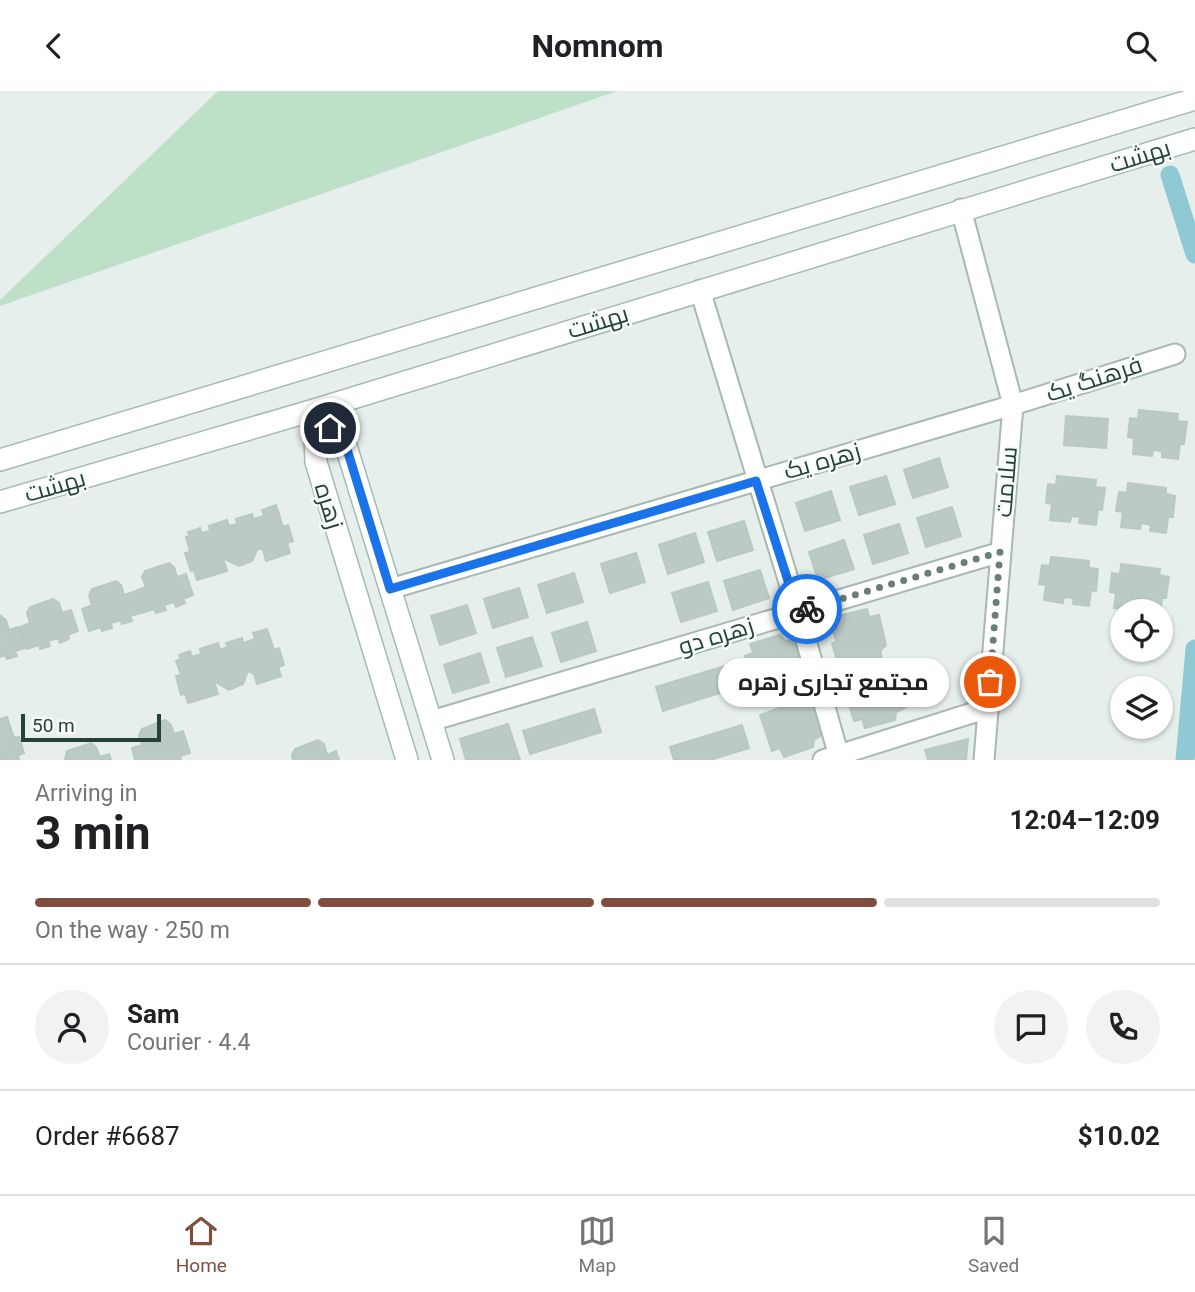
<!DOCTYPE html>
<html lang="en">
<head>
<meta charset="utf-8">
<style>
  body { margin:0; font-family:Roboto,Cairo,sans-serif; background:#f2f2f2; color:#202124; height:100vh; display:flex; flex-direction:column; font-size:26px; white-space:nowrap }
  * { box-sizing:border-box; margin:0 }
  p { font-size:23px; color:#757577 }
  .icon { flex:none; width:38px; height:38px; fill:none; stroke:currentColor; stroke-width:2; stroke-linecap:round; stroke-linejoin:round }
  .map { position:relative; height:669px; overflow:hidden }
  .side { display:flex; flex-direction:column; background:#fff; flex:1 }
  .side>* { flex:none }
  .tools { position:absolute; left:1110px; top:508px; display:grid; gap:14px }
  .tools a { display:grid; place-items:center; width:63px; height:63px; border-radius:50%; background:#fff; box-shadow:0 2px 5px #0004; font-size:35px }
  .scale { position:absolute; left:21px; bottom:18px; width:140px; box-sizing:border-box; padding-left:7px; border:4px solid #24423a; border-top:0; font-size:19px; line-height:24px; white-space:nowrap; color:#24423a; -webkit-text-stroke:5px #f7fbf9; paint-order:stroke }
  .pin { position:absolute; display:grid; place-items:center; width:60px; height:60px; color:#fff; margin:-30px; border:4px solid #fff; border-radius:50%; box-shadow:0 2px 7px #0007 }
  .courier { position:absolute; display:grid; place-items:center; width:70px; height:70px; margin:-35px; border:5px solid #1a73e8; border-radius:50%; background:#fff; color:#222; box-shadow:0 2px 9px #0007 }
  .bubble { position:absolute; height:49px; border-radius:24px; background:#fff; box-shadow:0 2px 5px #0004; font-size:23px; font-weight:700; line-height:49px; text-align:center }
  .summary em { font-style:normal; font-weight:700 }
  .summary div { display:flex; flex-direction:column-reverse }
  .summary { display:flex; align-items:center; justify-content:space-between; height:119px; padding:0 35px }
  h1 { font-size:46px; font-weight:700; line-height:52px }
  .bar { display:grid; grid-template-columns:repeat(4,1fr); gap:10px 7px; align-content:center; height:84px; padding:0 35px }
  .bar i { height:9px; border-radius:5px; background:#e0e0e0 }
  .bar .selected { background:#7f4e3f }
  .bar p { grid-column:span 4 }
  .line { display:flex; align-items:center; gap:18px; padding:0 35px; border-top:2px solid #e0e0e0 }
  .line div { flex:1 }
  .round { display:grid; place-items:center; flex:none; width:74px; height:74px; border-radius:37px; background:#f2f2f2 }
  header { display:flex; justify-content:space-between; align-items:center; height:91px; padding:0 35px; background:#fff; font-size:32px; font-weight:700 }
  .tab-bar { display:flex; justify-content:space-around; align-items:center; height:98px; border-top:2px solid #e0e0e0; background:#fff; font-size:19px; color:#757577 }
  .tab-bar a { display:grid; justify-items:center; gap:4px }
  .tab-bar .selected { color:#7f4e3f }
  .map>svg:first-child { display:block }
</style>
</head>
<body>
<header><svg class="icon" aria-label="back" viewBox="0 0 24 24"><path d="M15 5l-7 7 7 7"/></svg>Nomnom<svg class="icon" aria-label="search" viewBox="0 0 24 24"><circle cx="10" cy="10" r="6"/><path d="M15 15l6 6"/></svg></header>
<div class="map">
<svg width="1195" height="669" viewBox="0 0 1195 669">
  <rect width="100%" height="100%" fill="#e6efeb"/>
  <path fill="#bfe0c8" d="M 218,0 L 617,0 L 0,215 L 0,209 Z"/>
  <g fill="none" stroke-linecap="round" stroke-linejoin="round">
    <path stroke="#8ec9d4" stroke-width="19" d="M 1170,84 L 1195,163
      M 1185,669 L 1195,558"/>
  </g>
  <path fill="#bbcac4" stroke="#b8c9c2" stroke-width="2" d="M 1139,319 L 1178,323 L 1177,330 L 1187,331 L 1184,353 L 1180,353 L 1178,368 L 1162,366 L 1162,360 L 1153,359 L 1152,365 L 1133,363 L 1134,347 L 1128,346 L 1130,327 L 1138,328 Z
    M 1066,325 L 1108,328 L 1106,357 L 1064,354 Z
    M 939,367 L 948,396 L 913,407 L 904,379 Z
    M 886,385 L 895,413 L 859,424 L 850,396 Z
    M 1057,385 L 1096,389 L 1095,396 L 1105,397 L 1102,419 L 1098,418 L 1096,434 L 1079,432 L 1080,426 L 1071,425 L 1070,431 L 1050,429 L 1052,413 L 1046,412 L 1048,393 L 1056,394 Z
    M 1128,392 L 1166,397 L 1166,403 L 1175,405 L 1173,426 L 1168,426 L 1166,442 L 1150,440 L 1151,434 L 1141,432 L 1140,438 L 1121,436 L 1123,421 L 1116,420 L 1119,401 L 1127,402 Z
    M 831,400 L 840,429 L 805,440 L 796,412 Z
    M 276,414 L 283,436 L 288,434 L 293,450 L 287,452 L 290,462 L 266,470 L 263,459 L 258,457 L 252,470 L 239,475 L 223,467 L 227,480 L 197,489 L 194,479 L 191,480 L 185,462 L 190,461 L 186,446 L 190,445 L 188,441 L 200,437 L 201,442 L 210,440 L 209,435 L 227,429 L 229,435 L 237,433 L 236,428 L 252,423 L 253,428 L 264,425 L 262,419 Z
    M 952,416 L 961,445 L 926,456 L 917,427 Z
    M 744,430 L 753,459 L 717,470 L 708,441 Z
    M 899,433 L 908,462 L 873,473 L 864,444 Z
    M 695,442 L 704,471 L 668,483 L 659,454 Z
    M 844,449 L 854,478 L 818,489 L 809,461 Z
    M 636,462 L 645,491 L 610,502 L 601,473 Z
    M 1051,466 L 1089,470 L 1089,477 L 1098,478 L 1096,500 L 1091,499 L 1089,515 L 1073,513 L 1074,507 L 1064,506 L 1063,512 L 1044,509 L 1046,494 L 1039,493 L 1042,474 L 1050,475 Z
    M 169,472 L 174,476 L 177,486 L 186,483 L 193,504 L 183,508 L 185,512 L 176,516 L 174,511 L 164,514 L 166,519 L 156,522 L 154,518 L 142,522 L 135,500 L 146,496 L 142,486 L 145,480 Z
    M 1121,473 L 1160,478 L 1159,484 L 1169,486 L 1166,507 L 1162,507 L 1160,522 L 1160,520 L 1144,520 L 1144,515 L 1135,513 L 1134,519 L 1114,517 L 1116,502 L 1110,501 L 1112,482 L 1120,483 Z
    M 760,479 L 769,507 L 733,519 L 724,490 Z
    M 574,482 L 583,511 L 547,522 L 538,494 Z
    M 116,490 L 121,494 L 124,504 L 133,501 L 140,522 L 130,525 L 132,530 L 122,533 L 121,529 L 111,532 L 112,537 L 102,540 L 101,536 L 89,540 L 82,518 L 92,514 L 89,504 L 92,498 Z
    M 708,491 L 717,520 L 681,531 L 672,502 Z
    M 519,497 L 528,526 L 493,537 L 484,508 Z
    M 53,508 L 59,512 L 62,522 L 71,519 L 78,540 L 68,544 L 69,548 L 60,552 L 58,547 L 48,550 L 50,555 L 40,558 L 39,554 L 27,558 L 20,536 L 30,532 L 27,522 L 30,516 Z
    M 467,514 L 476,542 L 440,554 L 431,525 Z
    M 867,518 L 869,526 L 879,524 L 886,554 L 881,559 L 881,568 L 840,579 L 832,553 L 836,550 L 830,527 Z
    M 1,525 L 6,529 L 9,539 L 18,536 L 25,557 L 15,560 L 17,565 L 7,568 L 6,564 L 0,566 Z
    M 587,531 L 596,560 L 561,571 L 552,542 Z
    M 267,538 L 274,559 L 279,557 L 284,574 L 278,576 L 281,585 L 257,593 L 254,583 L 248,580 L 243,593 L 229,599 L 214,590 L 218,603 L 188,612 L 185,602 L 181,604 L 176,585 L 181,584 L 176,570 L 181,568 L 179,564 L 190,560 L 192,566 L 201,563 L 200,558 L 218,552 L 220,559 L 228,556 L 226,552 L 242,547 L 243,552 L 255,548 L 253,542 Z
    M 780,544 L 785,550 L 795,549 L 807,590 L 781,598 L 779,595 L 755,601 L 745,565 L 753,562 L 750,553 Z
    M 532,546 L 542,575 L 506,586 L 497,557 Z
    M 480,562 L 489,591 L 453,602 L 444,574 Z
    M 728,574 L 735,597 L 663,620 L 656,596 Z
    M 894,576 L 905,617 L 896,621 L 895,629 L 865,637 L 862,628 L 854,630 L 843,593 L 867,587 L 867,583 Z
    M 809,603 L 822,644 L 814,649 L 813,656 L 784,666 L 780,657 L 772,660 L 760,624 L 783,616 L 783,612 Z
    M 594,618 L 601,641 L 530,663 L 523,640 Z
    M 7,626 L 14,647 L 19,646 L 24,662 L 18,664 L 19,669 L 0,669 L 0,628 Z
    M 165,629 L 171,634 L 174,643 L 183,640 L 190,662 L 180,665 L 181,669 L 135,669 L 132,657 L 142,654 L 139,644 L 142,638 Z
    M 508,633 L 520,669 L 466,669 L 460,648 Z
    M 742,634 L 749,657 L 710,669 L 674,669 L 670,656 Z
    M 968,648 L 966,669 L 928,669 L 925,659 Z
    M 318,649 L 324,653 L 327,664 L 336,660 L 339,669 L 293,669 L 292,664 L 295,658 Z
    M 91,652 L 96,656 L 100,666 L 109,663 L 111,669 L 65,669 L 67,660 Z"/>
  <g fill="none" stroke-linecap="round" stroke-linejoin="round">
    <defs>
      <path id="street" d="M 961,118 L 1013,314 L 984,669
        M 700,199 L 798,521 L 840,669
        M 390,498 L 1013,314 L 1175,263
        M 431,630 L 1001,461
        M 823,669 L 988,617"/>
      <path id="secondary" d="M 314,319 L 346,355 L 443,669
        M 314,319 L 316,371 L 407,669
        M 0,369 L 1195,8
        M 0,411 L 314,319 L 1195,48"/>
    </defs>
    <use href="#street" stroke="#a8b8b2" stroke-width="23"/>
    <use href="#secondary" stroke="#a4bbb3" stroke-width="24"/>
    <use href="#street" stroke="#fff" stroke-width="19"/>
    <use href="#secondary" stroke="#fff" stroke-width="21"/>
  </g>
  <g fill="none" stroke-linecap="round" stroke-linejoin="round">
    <path stroke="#687f78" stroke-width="7" stroke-dasharray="0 12.6" d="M 807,518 L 1000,461 L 990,591"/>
    <path stroke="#1a73e8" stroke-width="9" d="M 330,337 L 346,355 L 390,498 L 756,390 L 798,521 L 807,518"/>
  </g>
  <g text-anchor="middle" stroke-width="5" stroke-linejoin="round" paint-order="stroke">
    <g font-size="24" fill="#24423a" stroke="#f7fbf9">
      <text transform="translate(1140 65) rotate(-17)" y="8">بهشت</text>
      <text transform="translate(598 231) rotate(-17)" y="8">بهشت</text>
      <text transform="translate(1094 288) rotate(-18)" y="8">فرهنگ یک</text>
      <text transform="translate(822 370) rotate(-16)" y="8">زهره یک</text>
      <text transform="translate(1006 391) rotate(-85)" y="8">سلامت</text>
      <text transform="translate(55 395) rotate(-16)" y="8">بهشت</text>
      <text transform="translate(329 415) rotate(73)" y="8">زهره</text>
      <text transform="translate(716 545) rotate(-17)" y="8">زهره دو</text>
    </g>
  </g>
</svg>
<div class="tools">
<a><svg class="icon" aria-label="locate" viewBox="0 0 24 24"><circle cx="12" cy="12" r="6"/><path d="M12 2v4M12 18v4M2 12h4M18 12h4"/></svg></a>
<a><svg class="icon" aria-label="layers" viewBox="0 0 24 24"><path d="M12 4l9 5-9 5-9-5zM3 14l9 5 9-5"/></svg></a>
</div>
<div class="scale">50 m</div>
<div class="pin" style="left:990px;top:591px;background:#ea580c"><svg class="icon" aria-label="bag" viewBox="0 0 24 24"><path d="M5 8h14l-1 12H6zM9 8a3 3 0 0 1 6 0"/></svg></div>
<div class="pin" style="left:330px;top:337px;background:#1f2937"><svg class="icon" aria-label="home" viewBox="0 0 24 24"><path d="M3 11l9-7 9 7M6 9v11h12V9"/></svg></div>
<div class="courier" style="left:807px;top:518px"><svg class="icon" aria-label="bike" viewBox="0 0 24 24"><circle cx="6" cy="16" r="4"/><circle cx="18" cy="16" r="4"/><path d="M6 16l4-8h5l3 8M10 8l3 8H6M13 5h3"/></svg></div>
<div class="bubble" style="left:718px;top:567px;width:231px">مجتمع تجاری زهره</div>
</div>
<section class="side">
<div class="summary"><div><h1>3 min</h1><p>Arriving in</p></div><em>12:04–12:09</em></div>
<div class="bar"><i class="selected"></i><i class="selected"></i><i class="selected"></i><i></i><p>On the way · 250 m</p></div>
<div class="line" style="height:126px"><a class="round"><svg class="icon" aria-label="person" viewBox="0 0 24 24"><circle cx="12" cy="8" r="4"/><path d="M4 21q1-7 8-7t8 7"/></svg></a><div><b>Sam</b><p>Courier · 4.4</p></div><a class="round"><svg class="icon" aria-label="chat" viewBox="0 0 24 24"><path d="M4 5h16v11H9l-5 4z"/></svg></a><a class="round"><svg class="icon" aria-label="phone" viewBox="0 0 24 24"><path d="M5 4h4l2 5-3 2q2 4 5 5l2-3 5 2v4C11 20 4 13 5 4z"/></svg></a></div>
<div class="line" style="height:91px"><div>Order #6687</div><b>$10.02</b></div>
</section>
<nav class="tab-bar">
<a class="selected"><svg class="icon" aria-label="home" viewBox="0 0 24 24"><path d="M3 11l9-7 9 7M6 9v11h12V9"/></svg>Home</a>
<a><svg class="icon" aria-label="map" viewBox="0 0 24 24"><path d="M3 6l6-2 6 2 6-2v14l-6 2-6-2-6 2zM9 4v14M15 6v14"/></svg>Map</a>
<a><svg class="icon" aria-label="saved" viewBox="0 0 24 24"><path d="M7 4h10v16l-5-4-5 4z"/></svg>Saved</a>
</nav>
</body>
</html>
